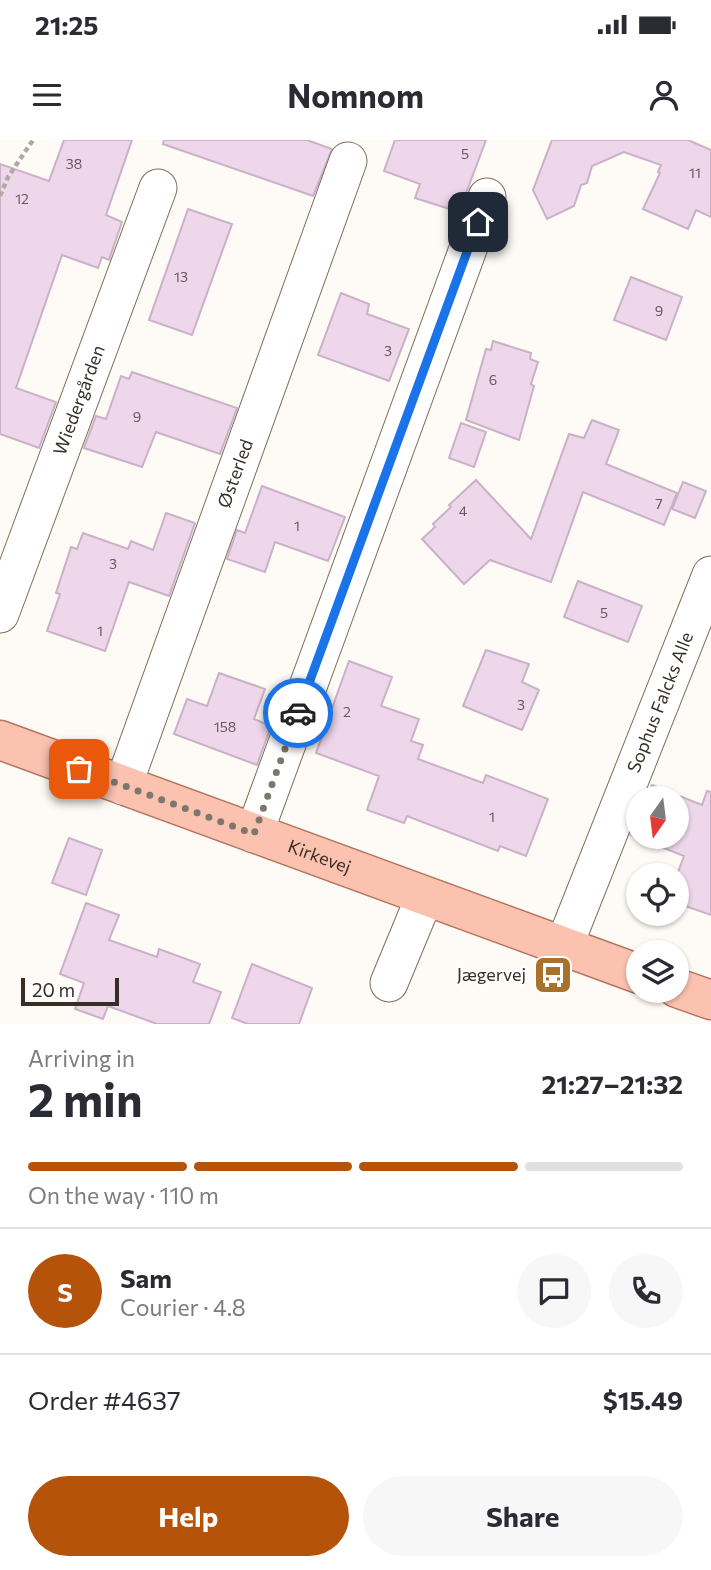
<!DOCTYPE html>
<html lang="en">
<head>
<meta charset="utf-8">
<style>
  body { margin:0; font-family:Commissioner,sans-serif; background:#f7f7f7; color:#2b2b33; height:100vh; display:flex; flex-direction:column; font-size:26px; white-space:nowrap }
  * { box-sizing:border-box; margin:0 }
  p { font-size:23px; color:#7c7c81 }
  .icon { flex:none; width:38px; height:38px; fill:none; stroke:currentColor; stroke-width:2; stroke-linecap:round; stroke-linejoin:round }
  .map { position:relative; height:884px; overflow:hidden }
  .sheet { display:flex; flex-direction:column; background:#fff; flex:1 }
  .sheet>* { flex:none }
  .needle { width:46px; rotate:194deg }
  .tools { position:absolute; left:626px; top:646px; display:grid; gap:14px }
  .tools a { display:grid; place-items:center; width:63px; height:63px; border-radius:50%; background:#fff; box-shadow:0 2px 5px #0004; font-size:35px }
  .scale { position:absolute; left:21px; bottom:18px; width:98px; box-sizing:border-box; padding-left:7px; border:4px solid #372f26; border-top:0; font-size:19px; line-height:24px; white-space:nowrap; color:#372f26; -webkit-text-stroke:5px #fff; paint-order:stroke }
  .pin { position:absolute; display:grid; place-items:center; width:60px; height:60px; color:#fff; margin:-30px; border-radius:14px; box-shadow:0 4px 10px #0006 }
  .courier { position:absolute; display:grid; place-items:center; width:70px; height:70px; margin:-35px; border:5px solid #1a73e8; border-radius:50%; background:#fff; color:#222; box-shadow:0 2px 9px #0007 }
  .head em { font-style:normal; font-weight:700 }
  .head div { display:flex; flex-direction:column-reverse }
  .head { display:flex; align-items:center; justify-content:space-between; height:119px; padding:0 28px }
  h1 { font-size:46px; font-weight:700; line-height:52px }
  .bar { display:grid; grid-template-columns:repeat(4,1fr); gap:10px 7px; align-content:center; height:84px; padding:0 28px }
  .bar i { height:9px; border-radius:5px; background:#e1e1e2 }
  .bar .active { background:#b45309 }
  .bar p { grid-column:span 4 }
  .line { display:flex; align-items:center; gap:18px; padding:0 28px; border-top:2px solid #e1e1e2 }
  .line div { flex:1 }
  .round { display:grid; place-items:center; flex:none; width:74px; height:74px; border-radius:37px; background:#f7f7f7 }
  .button { display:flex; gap:14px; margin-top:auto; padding:14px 28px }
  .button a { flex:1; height:80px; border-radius:42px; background:#b45309; color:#fff; font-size:28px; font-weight:700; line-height:80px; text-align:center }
  .button a+a { background:#f7f7f7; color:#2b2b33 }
  .status { display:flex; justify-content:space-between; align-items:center; height:49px; padding:0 35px; background:#fff; direction:ltr }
  .status svg { height:19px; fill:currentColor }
  header { display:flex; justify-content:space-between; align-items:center; height:91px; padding:0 28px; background:#fff; font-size:32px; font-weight:700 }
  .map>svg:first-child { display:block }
</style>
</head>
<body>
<div class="status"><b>21:25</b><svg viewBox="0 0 49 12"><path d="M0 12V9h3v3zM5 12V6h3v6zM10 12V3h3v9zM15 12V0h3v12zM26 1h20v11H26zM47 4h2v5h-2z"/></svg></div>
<header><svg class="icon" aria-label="menu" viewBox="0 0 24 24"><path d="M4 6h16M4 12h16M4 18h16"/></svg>Nomnom<svg class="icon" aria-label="person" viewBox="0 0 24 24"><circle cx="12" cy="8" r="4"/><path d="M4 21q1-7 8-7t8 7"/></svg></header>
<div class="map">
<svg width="711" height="884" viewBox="0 0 711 884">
  <rect width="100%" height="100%" fill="#fefaf5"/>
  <path fill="#eed6eb" stroke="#c9b2c6" stroke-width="2" d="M 64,0 L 132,0 L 106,75 L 122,82 L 109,120 L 102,117 L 98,128 L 62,115 L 16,248 L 56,262 L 39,308 L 0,294 L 0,24 L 49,41 Z
    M 164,0 L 307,0 L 332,9 L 313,56 L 163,4 Z
    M 395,0 L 486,0 L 459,72 L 415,58 L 420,44 L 384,31 Z
    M 552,0 L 688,0 L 711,10 L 711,77 L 696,70 L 688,89 L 643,69 L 660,33 L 658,32 L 661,25 L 624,12 L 592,26 L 587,43 L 581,45 L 574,66 L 547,79 L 533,50 Z
    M 188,69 L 232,84 L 192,195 L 149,180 Z
    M 631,137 L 682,157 L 666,200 L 614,180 Z
    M 341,153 L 369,164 L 367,174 L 409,189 L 389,241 L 318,215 Z
    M 493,201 L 531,213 L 530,219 L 538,222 L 531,244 L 534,246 L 519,300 L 466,280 L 486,209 L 491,210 Z
    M 132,232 L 237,268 L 220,314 L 156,292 L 142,327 L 84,308 L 96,276 L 106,279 L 121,236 L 129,239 Z
    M 592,280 L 619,290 L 606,324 L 677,353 L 664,385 L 583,352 L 551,442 L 490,420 L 464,444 L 422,399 L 435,387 L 433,384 L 451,367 L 449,365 L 476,340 L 531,399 L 569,294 L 584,298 Z
    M 461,283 L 486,292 L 474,327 L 449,318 Z
    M 683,342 L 706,351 L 695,378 L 672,369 Z
    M 262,346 L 345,377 L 328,421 L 275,402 L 265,432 L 227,419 L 237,390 L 245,393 Z
    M 166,373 L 195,383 L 169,456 L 129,442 L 105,511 L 47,491 L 60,454 L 56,453 L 71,407 L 77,409 L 83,393 L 128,409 L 131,401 L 153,410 Z
    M 578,441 L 642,466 L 628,502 L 564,477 Z
    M 486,510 L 529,524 L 522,542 L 539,550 L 522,590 L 463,566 Z
    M 349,521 L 392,537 L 381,566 L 419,579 L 411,601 L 423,605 L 418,619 L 483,643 L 486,635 L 548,659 L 526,716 L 500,706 L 498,711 L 407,676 L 404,683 L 367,670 L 379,636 L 316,613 Z
    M 219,533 L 265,549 L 254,579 L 271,586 L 257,625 L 174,594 L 187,559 L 207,566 Z
    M 652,645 L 702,665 L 707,651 L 711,652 L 711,775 L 677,763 L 677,735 L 684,716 L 631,695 L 639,676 L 639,696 L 677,696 L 677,658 L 646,658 Z
    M 69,698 L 102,710 L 86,755 L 52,743 Z
    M 86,763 L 119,775 L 109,800 L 157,817 L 159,809 L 200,824 L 193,842 L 221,852 L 209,884 L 157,884 L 108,866 L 103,879 L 75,869 L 84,843 L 60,834 Z
    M 252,824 L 312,848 L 299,884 L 248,884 L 232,878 Z"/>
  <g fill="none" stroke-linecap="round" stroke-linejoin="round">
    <defs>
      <g id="minor">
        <path id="s1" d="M 0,474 L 158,48"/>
        <path id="s2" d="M 123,646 L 348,21"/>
        <path d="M 254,694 L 487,57"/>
        <path id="s3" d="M 564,806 L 711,435"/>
        <path d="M 389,843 L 425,756"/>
      </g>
      <g id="major">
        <path id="s4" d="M 0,600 L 639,834"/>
        <path d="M 677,848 L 711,860"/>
      </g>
    </defs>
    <use href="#minor" stroke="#806f5a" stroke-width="39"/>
    <use href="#major" stroke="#b4745d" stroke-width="41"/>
    <path stroke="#b0aaa4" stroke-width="4.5" stroke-dasharray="5 3.5" stroke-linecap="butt" d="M 0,56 L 8,37 L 33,0"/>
    <use href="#minor" stroke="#fff" stroke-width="37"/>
    <use href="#major" stroke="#fbc2b0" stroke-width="38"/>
  </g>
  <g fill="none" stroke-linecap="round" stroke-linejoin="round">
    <path stroke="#7d766e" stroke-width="7" stroke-dasharray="0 12.6" d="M 79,629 L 254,694 L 298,573"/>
    <path stroke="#1a73e8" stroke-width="9" d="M 298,573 L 478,82"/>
  </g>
  <defs>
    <symbol id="bus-square" viewBox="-11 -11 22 22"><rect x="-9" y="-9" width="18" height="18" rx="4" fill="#a8722d" stroke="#fff"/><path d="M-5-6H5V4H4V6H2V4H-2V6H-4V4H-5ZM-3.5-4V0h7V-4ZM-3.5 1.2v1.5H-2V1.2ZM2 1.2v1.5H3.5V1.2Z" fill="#fff"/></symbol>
  </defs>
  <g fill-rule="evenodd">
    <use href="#bus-square" x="531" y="813" width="44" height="44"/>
  </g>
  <g text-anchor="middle" stroke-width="5" stroke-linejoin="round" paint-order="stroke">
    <g font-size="14" fill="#655957">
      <text x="465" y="19">5</text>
      <text x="74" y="29">38</text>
      <text x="695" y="38">11</text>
      <text x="22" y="64">12</text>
      <text x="181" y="142">13</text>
      <text x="659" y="176">9</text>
      <text x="388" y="216">3</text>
      <text x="493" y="245">6</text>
      <text x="137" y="282">9</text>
      <text x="659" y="369">7</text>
      <text x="463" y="376">4</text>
      <text x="297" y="391">1</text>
      <text x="113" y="429">3</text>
      <text x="604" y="478">5</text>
      <text x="100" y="496">1</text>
      <text x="521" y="570">3</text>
      <text x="347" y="577">2</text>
      <text x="225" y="592">158</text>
      <text x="492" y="682">1</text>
    </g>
    <g font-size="18" fill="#372f26" stroke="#fff">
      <text dy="6" stroke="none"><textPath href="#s1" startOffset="228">Wiedergården</textPath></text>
      <text dy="6" stroke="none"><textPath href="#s2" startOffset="332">Østerled</textPath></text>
      <text dy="6" stroke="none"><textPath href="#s3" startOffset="262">Sophus Falcks Alle</textPath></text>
      <text dy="6" stroke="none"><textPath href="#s4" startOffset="340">Kirkevej</textPath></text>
    </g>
    <g font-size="18" fill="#372f26" stroke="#fff" text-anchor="end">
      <text x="526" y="841">Jægervej</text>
    </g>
  </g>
</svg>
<div class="tools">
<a><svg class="needle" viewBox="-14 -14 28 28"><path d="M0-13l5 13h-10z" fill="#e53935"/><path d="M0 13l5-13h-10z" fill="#7c7c81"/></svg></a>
<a><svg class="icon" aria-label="locate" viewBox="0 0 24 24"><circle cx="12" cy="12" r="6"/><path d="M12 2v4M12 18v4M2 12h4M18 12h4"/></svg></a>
<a><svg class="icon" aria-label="layers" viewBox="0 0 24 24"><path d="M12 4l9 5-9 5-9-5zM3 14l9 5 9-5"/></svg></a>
</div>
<div class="scale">20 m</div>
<div class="pin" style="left:79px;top:629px;background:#ea580c"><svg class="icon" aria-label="bag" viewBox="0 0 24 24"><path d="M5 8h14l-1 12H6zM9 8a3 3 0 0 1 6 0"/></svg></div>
<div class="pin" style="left:478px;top:82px;background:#1f2937"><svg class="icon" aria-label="home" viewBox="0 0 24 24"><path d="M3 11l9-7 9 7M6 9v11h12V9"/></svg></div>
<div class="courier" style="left:298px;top:573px"><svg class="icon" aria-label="car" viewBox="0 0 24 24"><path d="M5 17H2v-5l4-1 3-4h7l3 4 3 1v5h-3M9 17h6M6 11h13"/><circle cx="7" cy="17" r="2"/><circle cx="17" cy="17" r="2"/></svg></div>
</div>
<section class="sheet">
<div class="head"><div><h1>2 min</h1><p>Arriving in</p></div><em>21:27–21:32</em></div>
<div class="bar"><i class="active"></i><i class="active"></i><i class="active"></i><i></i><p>On the way · 110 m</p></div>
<div class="line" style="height:126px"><b class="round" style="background:#b45309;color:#fff">S</b><div><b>Sam</b><p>Courier · 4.8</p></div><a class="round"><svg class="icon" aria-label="chat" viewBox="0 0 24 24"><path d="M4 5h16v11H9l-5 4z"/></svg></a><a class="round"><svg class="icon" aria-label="phone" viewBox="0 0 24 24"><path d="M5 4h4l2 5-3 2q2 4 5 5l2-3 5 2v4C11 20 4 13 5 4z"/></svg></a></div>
<div class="line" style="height:91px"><div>Order #4637</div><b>$15.49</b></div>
<div class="button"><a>Help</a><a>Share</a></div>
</section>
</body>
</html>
